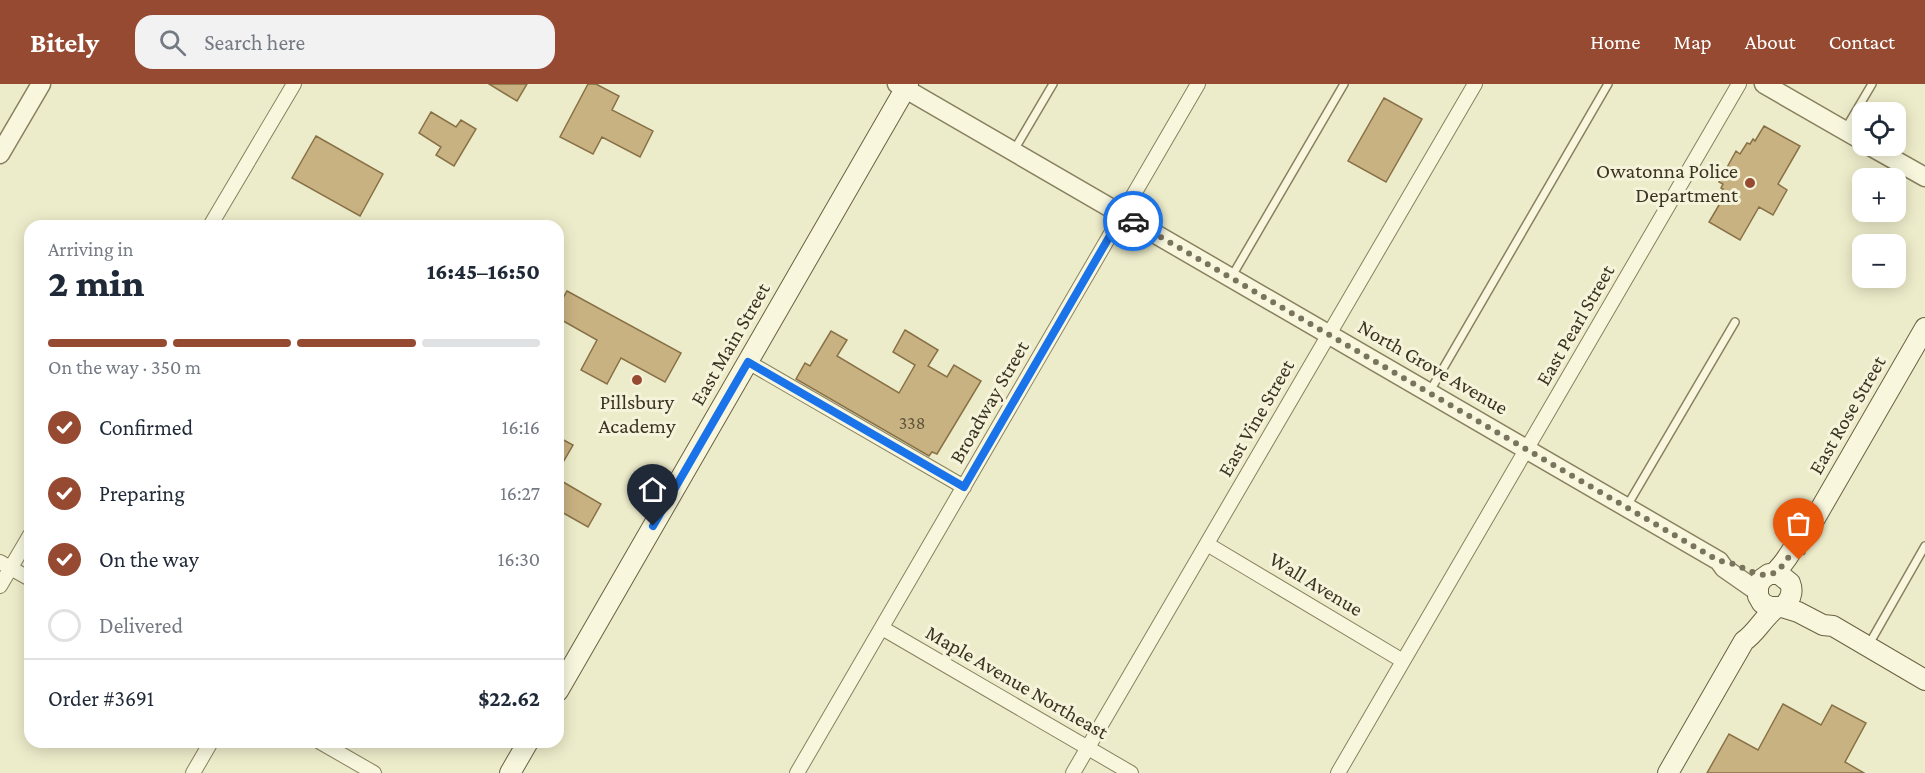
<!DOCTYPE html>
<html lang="en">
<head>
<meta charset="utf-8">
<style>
  body { margin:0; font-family:"Crimson Pro",serif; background:#f2f2f3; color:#1f2937; height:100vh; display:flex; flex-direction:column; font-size:22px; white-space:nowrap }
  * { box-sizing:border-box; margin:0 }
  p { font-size:20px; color:#747a83 }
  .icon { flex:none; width:33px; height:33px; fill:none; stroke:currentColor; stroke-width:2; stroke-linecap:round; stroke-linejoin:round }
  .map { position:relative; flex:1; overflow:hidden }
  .details { position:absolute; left:24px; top:136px; width:540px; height:528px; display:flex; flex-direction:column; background:#fff; border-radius:18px; box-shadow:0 3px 15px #0003 }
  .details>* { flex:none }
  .fabs { position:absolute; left:1852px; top:18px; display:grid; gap:12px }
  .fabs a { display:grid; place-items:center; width:54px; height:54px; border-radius:12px; background:#fff; box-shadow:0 3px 15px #0003; font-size:30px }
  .pin { position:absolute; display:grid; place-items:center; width:51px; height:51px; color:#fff; margin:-62px -26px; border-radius:50% 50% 50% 0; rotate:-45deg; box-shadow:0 0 6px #0007 }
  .pin .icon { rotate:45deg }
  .courier { position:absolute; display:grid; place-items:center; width:60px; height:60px; margin:-30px; border:4px solid #1a73e8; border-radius:50%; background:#fff; color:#222; box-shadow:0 2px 8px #0007 }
  .head em { font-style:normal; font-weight:800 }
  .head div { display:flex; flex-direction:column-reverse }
  .head { display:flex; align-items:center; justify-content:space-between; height:102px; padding:0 24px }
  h1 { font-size:39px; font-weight:800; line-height:45px }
  .bar { display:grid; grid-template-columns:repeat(4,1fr); gap:9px 6px; align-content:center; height:72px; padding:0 24px }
  .bar i { height:8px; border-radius:4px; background:#e0e1e3 }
  .bar .active { background:#964a32 }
  .bar p { grid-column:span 4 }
  .line { display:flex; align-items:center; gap:15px; padding:0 24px; border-top:2px solid #e0e1e3 }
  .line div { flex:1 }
  ol { padding:0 24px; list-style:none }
  li { display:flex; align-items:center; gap:18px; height:66px }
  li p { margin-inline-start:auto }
  li .icon { padding:6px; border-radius:50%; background:#964a32; color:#fff; stroke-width:4 }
  li:last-child { color:#747a83 }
  li i { width:33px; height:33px; border:3px solid #e0e1e3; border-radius:50% }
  header { display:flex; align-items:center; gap:36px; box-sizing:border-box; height:84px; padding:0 30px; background:#964a32; color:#fff }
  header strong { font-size:28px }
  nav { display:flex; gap:33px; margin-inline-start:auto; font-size:21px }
  .search { width:420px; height:54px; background:#f2f2f3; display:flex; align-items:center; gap:15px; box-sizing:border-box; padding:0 21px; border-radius:18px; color:#747a83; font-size:22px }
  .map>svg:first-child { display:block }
</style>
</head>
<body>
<header>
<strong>Bitely</strong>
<div class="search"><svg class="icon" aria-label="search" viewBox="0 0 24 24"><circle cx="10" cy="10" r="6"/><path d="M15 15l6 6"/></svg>Search here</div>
<nav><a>Home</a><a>Map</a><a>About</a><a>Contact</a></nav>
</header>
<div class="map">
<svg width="1925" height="689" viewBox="0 0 1925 689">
  <rect width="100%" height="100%" fill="#edecca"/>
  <path fill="#c9b282" stroke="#887146" stroke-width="1.5" d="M 489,0 L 527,0 L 517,17 Z
    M 588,0 L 596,0 L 619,12 L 612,26 L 653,47 L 640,73 L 602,53 L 593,70 L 560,53 Z
    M 1384,14 L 1422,35 L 1386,98 L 1348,77 Z
    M 431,28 L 456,43 L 461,36 L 476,45 L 454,82 L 436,71 L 441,63 L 419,49 Z
    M 1764,42 L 1800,62 L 1778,100 L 1787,106 L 1773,131 L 1759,123 L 1740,156 L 1709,138 L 1722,116 L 1718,114 L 1723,105 L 1721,104 L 1723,100 L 1719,98 L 1736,67 L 1740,70 L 1747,59 L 1750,60 L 1753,55 L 1755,57 Z
    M 316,52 L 383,90 L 360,132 L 292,94 Z
    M 567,207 L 681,269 L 665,298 L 621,274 L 607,300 L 581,286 L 597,256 L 558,234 L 558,223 Z
    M 905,246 L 938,266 L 928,282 L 947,293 L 954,281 L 981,297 L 937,370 L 932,368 L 929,372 L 796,295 L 805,279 L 810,282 L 831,247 L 847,256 L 837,272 L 899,309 L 915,281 L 893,268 Z
    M 558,353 L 573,361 L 558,387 Z
    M 558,395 L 601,420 L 588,443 L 558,426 Z
    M 1783,620 L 1821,641 L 1832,621 L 1866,639 L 1845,678 L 1864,689 L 1707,689 L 1729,650 L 1758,666 Z"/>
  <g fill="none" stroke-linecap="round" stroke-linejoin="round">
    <defs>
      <path id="service" d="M 1846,44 L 1872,0
        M 1013,68 L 1053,0
        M 1232,192 L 1344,0
        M 1430,307 L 1608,0
        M 1627,422 L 1735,238
        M 1868,562 L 1925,462"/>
      <path id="minor" d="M 210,142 L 294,0
        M 748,278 L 964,403
        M 1207,460 L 1403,577
        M 0,478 L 30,495
        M 0,502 L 30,451
        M 882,544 L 1131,689
        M 320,658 L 374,689
        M 193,689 L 211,658
        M 797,689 L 1198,0
        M 1073,689 L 1475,0
        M 1338,689 L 1739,0"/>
      <path id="tertiary" d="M 897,0 L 1719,477 L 1724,484 L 1757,507
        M 1764,0 L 1863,57
        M 1870,62 L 1925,93
        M 0,70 L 41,0"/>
      <path id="secondary" d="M 1774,489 C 1790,476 1795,455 1810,443 L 1925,244
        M 1782,523 C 1790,517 1794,509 1790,499 L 1779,490 L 1769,490 L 1762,495 L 1758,502 L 1758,512 L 1762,519 L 1770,523 L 1782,523 L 1798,528 L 1823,541 L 1833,542 L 1925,596
        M 558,607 L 908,0
        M 510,689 L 528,658
        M 1668,689 L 1744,557 C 1756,549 1763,534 1776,524"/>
    </defs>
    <use href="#service" stroke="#89805f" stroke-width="10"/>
    <use href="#minor" stroke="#89805f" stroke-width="16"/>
    <use href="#tertiary" stroke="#89805f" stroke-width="21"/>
    <use href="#secondary" stroke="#6b6142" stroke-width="22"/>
    <use href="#service" stroke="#f8f7de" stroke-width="7"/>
    <use href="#minor" stroke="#f8f7de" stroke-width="14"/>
    <use href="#tertiary" stroke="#f8f7de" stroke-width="18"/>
    <use href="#secondary" stroke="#f8f7de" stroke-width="20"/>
  </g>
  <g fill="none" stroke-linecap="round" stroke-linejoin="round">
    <path stroke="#79745d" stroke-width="6" stroke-dasharray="0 10.8" d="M 1133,137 L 1719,477 C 1736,478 1748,489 1764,491 C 1785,493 1795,455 1810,443 L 1810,453 L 1799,476"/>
    <path stroke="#1a73e8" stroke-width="8" d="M 653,442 L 748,278 L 964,403 L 1122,131 L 1133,137"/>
  </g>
  <g fill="#964a32" stroke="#f5f4da" stroke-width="2">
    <circle cx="1750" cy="99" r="6"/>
    <circle cx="637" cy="296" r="6"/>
  </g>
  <g text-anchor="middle" stroke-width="6" stroke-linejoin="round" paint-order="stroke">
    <g font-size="18" fill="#5e543a">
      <text x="912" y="345">338</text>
    </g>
    <g font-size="21" fill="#3b3422" stroke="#f5f4da" text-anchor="end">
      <text x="1738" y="94">Owatonna Police<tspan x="1738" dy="24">Department</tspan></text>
      <text x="637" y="325" text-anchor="middle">Pillsbury<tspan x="637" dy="24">Academy</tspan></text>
    </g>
    <g font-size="21" fill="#3b3422" stroke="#f5f4da">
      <text transform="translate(1575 241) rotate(-60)" y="7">East Pearl Street</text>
      <text transform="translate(730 260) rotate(-60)" y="7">East Main Street</text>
      <text transform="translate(1433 283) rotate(30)" y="7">North Grove Avenue</text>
      <text transform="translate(989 318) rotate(-60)" y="7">Broadway Street</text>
      <text transform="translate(1847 331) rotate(-60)" y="7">East Rose Street</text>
      <text transform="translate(1256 334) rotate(-60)" y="7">East Vine Street</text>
      <text transform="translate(1316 500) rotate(31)" y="7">Wall Avenue</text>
      <text transform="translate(1017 598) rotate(30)" y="7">Maple Avenue Northeast</text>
    </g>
  </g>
</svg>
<div class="fabs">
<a><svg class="icon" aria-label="locate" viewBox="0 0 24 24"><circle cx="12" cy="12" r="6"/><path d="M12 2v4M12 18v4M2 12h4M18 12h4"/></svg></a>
<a>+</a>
<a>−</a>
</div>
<div class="pin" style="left:1799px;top:476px;background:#ea580c"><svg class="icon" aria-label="bag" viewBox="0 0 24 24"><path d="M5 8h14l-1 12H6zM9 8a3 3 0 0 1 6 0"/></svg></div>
<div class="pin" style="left:653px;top:442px;background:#1f2937"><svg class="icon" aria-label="home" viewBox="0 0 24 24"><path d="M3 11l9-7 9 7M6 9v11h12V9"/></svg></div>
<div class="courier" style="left:1133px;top:137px"><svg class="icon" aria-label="car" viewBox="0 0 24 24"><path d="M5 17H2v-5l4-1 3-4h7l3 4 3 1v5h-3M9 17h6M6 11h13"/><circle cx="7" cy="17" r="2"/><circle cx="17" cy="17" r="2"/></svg></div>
<section class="details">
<div class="head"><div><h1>2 min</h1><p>Arriving in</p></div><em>16:45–16:50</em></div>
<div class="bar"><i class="active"></i><i class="active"></i><i class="active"></i><i></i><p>On the way · 350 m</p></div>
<ol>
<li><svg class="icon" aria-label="check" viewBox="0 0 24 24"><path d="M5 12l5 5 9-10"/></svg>Confirmed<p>16:16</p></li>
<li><svg class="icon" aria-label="check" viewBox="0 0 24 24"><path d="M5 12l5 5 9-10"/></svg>Preparing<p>16:27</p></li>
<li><svg class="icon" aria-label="check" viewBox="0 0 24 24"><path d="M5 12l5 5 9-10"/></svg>On the way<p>16:30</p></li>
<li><i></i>Delivered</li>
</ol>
<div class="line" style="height:78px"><div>Order #3691</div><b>$22.62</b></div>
</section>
</div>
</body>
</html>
